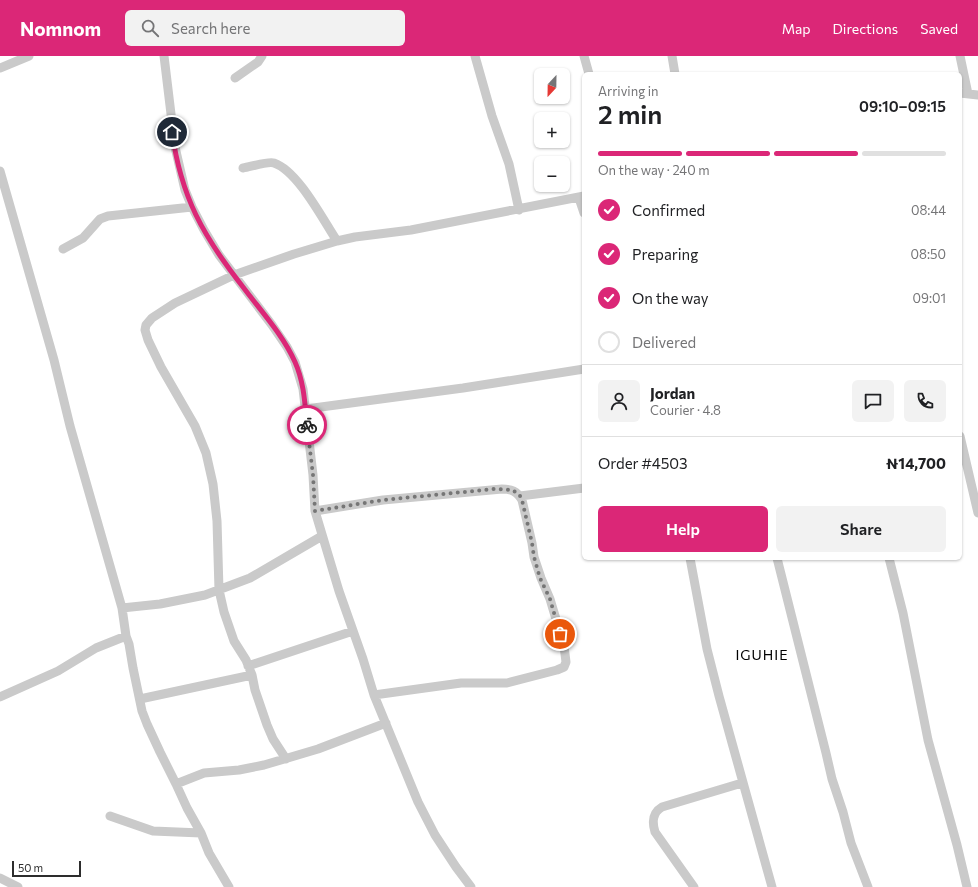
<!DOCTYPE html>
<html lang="en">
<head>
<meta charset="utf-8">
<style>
  body { margin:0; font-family:Commissioner,sans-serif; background:#f2f2f2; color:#202124; height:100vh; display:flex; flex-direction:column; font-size:15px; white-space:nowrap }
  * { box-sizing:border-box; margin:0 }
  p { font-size:13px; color:#757577 }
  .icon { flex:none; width:22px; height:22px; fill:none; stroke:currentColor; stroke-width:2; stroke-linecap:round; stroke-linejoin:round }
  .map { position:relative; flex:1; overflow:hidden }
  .sheet { position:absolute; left:582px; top:16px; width:380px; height:488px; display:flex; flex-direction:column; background:#fff; border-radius:6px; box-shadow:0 1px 3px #0004 }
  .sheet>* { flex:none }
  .needle { width:26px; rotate:202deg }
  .buttons { position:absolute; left:534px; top:12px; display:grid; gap:8px }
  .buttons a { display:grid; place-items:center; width:36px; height:36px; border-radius:6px; background:#fff; box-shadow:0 1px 3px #0004; font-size:20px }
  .scale { position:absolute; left:12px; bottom:10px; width:69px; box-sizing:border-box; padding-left:4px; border:2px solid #2d2d2d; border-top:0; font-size:11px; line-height:14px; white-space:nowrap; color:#2d2d2d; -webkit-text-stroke:3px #fff; paint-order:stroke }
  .pin { position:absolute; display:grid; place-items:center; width:34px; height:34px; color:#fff; margin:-17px; border:2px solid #fff; border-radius:50%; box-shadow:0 1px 4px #0007 }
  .courier { position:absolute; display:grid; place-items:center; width:40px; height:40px; margin:-20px; border:3px solid #db2777; border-radius:50%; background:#fff; color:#222; box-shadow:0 1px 5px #0007 }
  .overview em { font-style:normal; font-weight:600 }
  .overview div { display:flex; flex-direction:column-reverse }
  .overview { display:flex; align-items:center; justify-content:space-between; height:68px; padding:0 16px }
  h1 { font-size:26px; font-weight:600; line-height:30px }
  .bar { display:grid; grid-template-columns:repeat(4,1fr); gap:6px 4px; align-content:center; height:48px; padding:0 16px }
  .bar i { height:5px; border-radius:3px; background:#e0e0e0 }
  .bar .current { background:#db2777 }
  .bar p { grid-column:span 4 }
  .line { display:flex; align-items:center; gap:10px; padding:0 16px; border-top:1px solid #e0e0e0 }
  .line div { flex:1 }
  .round { display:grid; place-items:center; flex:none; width:42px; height:42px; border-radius:6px; background:#f2f2f2 }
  ol { padding:0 16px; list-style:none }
  li { display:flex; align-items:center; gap:12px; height:44px }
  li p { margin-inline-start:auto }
  li .icon { padding:4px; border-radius:50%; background:#db2777; color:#fff; stroke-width:4 }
  li:last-child { color:#757577 }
  li i { width:22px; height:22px; border:2px solid #e0e0e0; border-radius:50% }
  .button { display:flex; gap:8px; margin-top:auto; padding:8px 16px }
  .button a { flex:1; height:46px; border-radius:6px; background:#db2777; color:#fff; font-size:16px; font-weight:600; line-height:46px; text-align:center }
  .button a+a { background:#f2f2f2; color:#202124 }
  header { display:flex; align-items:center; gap:24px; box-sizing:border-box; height:56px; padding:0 20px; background:#db2777; color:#fff }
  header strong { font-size:19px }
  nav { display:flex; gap:22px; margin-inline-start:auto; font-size:14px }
  .search { width:280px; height:36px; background:#f2f2f2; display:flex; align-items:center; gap:10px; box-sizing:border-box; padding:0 14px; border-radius:6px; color:#757577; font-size:15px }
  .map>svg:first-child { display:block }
</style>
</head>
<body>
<header>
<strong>Nomnom</strong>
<div class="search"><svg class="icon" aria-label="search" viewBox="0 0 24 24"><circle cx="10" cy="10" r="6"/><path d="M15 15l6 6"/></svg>Search here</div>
<nav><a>Map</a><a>Directions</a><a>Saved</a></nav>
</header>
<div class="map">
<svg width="978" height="831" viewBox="0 0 978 831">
  <rect width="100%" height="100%" fill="#fff"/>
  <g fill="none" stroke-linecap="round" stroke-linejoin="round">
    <path stroke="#cacaca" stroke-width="9" d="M 164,0 L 175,91 L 185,134 L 192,151 L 204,174 L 219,199 L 272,269 L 287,291 L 295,306 L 303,333 L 313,419 L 315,455 L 339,535 L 363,603 L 374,639 L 418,746 L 435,779 L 456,811 L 471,831
      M 475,0 L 492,60 L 509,108 L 519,154
      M 584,0 L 589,18
      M 672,0 L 675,18
      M 960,0 L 968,38
      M 0,12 L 29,0
      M 235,22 L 258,6 L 262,0
      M 960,37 L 978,39
      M 243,112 C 250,111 268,105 274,107 C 298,115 323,164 337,185
      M 0,115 L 54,304 L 70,370 L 122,552
      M 579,142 L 584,157
      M 63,193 L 83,182 L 100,163 L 108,160 L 192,151
      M 306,353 L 463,332 L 584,313
      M 960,380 L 978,457
      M 520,440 L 584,432
      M 315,455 L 383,444 L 502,433 C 511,433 517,435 522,444 L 532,487 L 534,501 L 541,522 L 550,543 L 564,590 L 566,606 L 564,611 L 557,614 L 507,627 L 461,627 L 374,639
      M 690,502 L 707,593 L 719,640 L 772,831
      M 777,502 L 826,697 L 832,723 L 843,756 L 851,787 L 868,831
      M 889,502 L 903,557 L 928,684 L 957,789 L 967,831
      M 126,580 L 129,588 L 133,612 L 142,655 L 147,668 L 160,696 L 176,728 L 187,752 L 201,777 L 209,797 L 229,831
      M 248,610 L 353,575
      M 0,641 L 58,615 L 96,592 L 126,580 L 122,552 L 160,548 L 205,539 L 250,522 L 322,480
      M 140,643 L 252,619
      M 286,703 L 273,683 L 267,669 L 255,634 L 252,619 L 246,604 L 234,585 L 224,556 L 219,534 L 217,465 L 213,428 L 206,397 L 195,370 L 161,311 L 148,284 L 145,274 L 146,269 L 152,262 L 175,247 L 234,219 L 294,198 L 337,185 L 355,181 L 411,174 L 584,140
      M 176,728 L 204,717 L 239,714 L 264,709 L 318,693 L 386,667
      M 110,760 L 153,775 L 201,777
      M 0,822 L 18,831
      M 694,831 L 655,776 C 652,766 652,757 662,751 L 742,727"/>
  </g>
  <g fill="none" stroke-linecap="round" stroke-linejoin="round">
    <path stroke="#767676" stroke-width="4" stroke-dasharray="0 7.2" d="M 307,369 L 313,419 L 315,455 L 383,444 L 494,433 L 513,434 L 520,440 L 522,444 L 532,487 L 534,501 L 540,522 L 550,543 L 560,578"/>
    <path stroke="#db2777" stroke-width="5" d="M 172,76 C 181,141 203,180 243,231 C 261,255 283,279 295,306 C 304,326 305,348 307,369"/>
  </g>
  <g text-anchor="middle" stroke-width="4" stroke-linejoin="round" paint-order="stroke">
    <g font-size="14" letter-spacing="1" fill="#000" stroke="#fff">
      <text x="762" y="604">IGUHIE</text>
    </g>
  </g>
</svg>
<div class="buttons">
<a><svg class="needle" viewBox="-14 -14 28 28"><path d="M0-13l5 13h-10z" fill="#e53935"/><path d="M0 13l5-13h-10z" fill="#757577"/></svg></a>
<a>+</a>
<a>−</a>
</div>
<div class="scale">50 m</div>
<div class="pin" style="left:560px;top:578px;background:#ea580c"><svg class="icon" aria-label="bag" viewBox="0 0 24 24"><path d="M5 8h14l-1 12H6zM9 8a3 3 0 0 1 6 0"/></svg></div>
<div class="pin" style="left:172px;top:76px;background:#1f2937"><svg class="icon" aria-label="home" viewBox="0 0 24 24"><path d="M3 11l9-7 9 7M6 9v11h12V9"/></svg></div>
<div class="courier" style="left:307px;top:369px"><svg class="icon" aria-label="bike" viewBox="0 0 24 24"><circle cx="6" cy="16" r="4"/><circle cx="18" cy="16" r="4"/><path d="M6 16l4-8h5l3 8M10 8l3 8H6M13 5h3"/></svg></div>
<section class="sheet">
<div class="overview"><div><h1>2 min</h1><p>Arriving in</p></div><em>09:10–09:15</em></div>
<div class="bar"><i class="current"></i><i class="current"></i><i class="current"></i><i></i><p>On the way · 240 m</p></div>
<ol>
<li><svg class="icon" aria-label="check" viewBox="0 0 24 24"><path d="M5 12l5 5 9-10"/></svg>Confirmed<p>08:44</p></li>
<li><svg class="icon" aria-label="check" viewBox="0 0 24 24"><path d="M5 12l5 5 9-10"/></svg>Preparing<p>08:50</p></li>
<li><svg class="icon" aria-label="check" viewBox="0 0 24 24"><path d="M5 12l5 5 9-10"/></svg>On the way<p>09:01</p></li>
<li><i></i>Delivered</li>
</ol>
<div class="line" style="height:72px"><a class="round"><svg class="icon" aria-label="person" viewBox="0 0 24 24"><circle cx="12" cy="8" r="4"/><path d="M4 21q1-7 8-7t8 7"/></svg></a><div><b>Jordan</b><p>Courier · 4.8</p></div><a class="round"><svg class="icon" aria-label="chat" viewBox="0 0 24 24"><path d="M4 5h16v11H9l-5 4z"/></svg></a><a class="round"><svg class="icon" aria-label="phone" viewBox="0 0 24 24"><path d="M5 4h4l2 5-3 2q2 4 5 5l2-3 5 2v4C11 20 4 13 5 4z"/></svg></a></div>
<div class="line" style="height:52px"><div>Order #4503</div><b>₦14,700</b></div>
<div class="button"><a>Help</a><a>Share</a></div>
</section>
</div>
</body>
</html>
